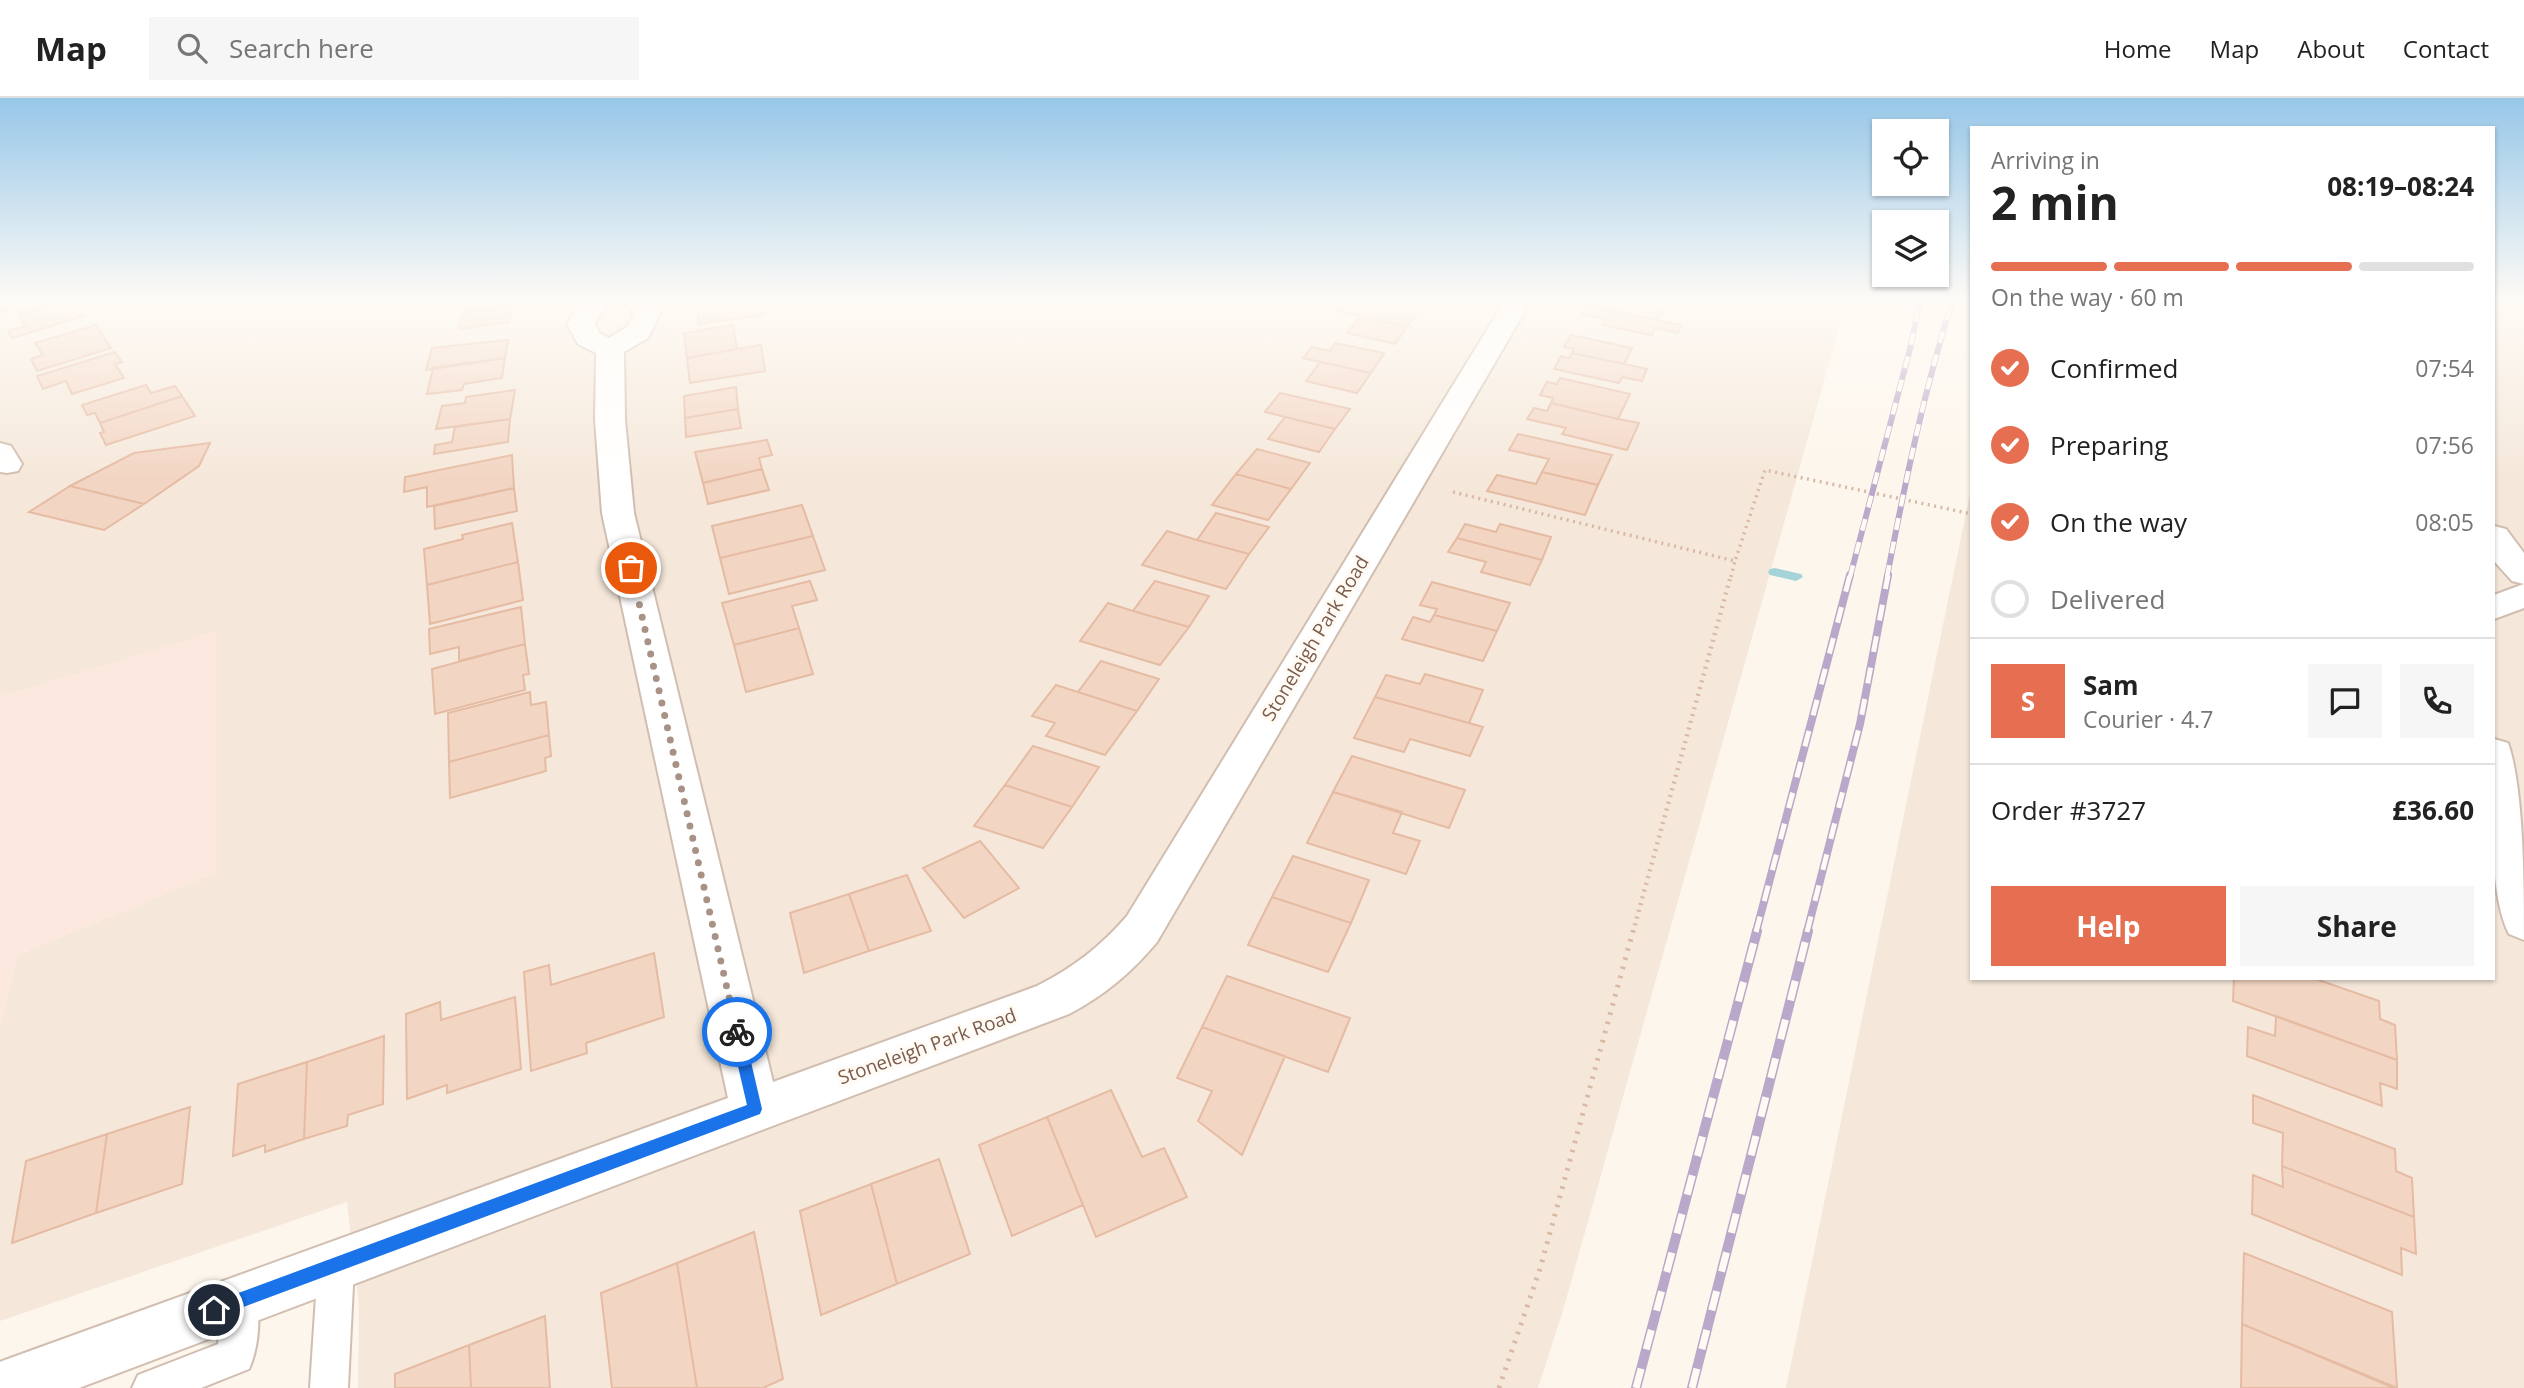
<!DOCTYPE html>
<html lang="en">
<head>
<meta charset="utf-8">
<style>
  body { margin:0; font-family:"Open Sans",sans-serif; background:#f6f6f6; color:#222; height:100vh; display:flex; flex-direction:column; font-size:26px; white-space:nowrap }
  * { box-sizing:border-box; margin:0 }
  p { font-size:23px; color:#767676 }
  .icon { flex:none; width:38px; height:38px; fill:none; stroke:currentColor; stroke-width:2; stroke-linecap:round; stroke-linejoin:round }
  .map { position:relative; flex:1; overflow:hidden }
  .sheet { position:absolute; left:1970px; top:28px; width:525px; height:854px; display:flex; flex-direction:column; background:#fff; border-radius:0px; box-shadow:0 2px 5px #0004 }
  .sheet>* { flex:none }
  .tools { position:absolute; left:1872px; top:21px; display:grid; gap:14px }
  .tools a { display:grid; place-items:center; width:77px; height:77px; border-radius:0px; background:#fff; box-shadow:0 2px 5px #0004; font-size:35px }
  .pin { position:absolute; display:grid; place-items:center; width:60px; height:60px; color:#fff; margin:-30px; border:4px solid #fff; border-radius:50%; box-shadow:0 2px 7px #0007 }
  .courier { position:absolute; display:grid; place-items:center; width:70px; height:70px; margin:-35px; border:5px solid #1a73e8; border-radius:50%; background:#fff; color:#222; box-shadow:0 2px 9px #0007 }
  .headline em { font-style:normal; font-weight:700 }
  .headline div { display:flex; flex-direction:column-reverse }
  .headline { display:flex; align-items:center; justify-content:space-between; height:119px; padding:0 21px }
  h1 { font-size:46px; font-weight:700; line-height:52px }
  .bar { display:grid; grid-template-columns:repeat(4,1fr); gap:10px 7px; align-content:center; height:84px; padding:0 21px }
  .bar i { height:9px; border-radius:5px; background:#e0e0e0 }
  .bar .active { background:#e76f51 }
  .bar p { grid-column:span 4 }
  .line { display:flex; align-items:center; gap:18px; padding:0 21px; border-top:2px solid #e0e0e0 }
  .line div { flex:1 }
  .round { display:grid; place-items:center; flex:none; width:74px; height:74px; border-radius:0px; background:#f6f6f6 }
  ol { padding:0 21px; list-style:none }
  li { display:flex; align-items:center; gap:21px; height:77px }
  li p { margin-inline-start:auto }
  li .icon { padding:7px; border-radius:50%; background:#e76f51; color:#fff; stroke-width:4 }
  li:last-child { color:#767676 }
  li i { width:38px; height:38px; border:4px solid #e0e0e0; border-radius:50% }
  .button { display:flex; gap:14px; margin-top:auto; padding:14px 21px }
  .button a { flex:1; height:80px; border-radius:0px; background:#e76f51; color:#fff; font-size:28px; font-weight:700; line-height:80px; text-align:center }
  .button a+a { background:#f6f6f6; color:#222 }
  header { display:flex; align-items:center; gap:42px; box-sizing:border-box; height:98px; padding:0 35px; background:#fff; border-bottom:2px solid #e0e0e0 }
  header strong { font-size:33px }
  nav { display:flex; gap:38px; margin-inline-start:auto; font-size:24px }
  .search { width:490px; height:63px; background:#f6f6f6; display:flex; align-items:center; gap:18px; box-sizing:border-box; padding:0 24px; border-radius:0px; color:#767676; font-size:26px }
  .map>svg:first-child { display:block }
</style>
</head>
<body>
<header>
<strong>Map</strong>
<div class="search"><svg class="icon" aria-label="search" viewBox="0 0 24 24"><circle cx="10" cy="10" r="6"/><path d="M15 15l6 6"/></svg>Search here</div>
<nav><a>Home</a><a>Map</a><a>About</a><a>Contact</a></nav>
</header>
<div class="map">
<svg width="2524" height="1290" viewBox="0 0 2524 1290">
  <rect width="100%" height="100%" fill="#fdf6ec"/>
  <path fill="#f5e8da" d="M 0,201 L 1847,201 L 1562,1216 L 1538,1290 L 358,1290 L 359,1209 L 347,1104 L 0,1223 L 0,929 L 17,857 L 215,775 L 216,534 L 0,599 Z
    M 2494,201 L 2524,201 L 2524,1290 L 1786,1290 L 1972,386 L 1972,880 L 2494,880 Z"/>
  <path fill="#fde8e0" d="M 216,533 L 216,775 L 17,857 L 0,929 L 0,599 Z"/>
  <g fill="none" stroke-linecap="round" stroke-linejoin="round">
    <path fill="#a5d3da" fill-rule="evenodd" d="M 1775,470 L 1801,476 L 1803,479 L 1796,483 L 1770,477 L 1768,474 L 1770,471 Z"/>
  </g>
  <path fill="#f3d5c3" stroke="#e6bba3" stroke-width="2" d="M 14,201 L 72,201 L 72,202 L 20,217 L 15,210 L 0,215 L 0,205 Z
    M 465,201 L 513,201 L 512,208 L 463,214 Z
    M 712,201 L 763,201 L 764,217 L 698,226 L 698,203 Z
    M 1164,201 L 1209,201 L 1197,211 Z
    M 1341,201 L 1377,201 L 1420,211 L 1407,229 L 1332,212 Z
    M 1588,201 L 1616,203 L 1667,201 L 1657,222 L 1586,208 Z
    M 72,202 L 84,218 L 12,240 L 8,233 L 25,228 L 20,217 Z
    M 512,208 L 509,224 L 459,231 L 463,214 Z
    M 1586,208 L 1657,222 L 1681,227 L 1678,235 L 1655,230 L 1652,237 L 1602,227 L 1605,221 L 1581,216 Z
    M 1360,218 L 1407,229 L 1395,246 L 1347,235 Z
    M 96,227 L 111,250 L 37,273 L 31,261 L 43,257 L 35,245 Z
    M 733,227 L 737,251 L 687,260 L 684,235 Z
    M 1571,237 L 1632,250 L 1624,266 L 1572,255 L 1574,251 L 1564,249 Z
    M 508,242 L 505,260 L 426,272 L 432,250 Z
    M 1335,245 L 1384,255 L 1371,275 L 1303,260 L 1312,249 L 1330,253 Z
    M 761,247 L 765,273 L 690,285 L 687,260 Z
    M 115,254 L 122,264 L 115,266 L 124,280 L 72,296 L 66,283 L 43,291 L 37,278 Z
    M 1572,255 L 1624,266 L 1647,271 L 1642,283 L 1622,279 L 1619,285 L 1554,271 L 1561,258 L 1569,260 Z
    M 505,260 L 502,280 L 464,286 L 462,292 L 427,296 L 433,270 Z
    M 1320,264 L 1371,275 L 1357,295 L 1306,283 Z
    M 1560,280 L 1630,296 L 1618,321 L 1551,305 L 1553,300 L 1540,297 L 1547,284 L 1557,286 Z
    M 146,287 L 151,295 L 175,288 L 182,298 L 100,325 L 95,315 L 87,317 L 82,307 Z
    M 736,289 L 738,311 L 685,320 L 684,298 Z
    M 515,292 L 510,321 L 436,331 L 442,308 L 465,305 L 466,299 Z
    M 1280,295 L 1350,311 L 1335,331 L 1265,314 Z
    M 182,298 L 195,318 L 106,347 L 100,335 L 104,334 L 100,325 Z
    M 1551,305 L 1618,321 L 1639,325 L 1627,352 L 1562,336 L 1566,330 L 1527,321 L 1534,310 L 1547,313 Z
    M 738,311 L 741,330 L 686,339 L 685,320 Z
    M 1285,319 L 1335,331 L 1319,354 L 1268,341 Z
    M 510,321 L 508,344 L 434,356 L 435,347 L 452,344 L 455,329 Z
    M 1518,336 L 1612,357 L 1598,387 L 1542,374 L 1549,361 L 1509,352 Z
    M 767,342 L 772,357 L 759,360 L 762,371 L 703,385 L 695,354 Z
    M 210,345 L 199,368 L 144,406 L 70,388 L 134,355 Z
    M 1257,351 L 1310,365 L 1291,391 L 1236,376 Z
    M 512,357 L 514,390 L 427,409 L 427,389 L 404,394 L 405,379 Z
    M 762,371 L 769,392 L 708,406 L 703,385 Z
    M 1542,374 L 1598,387 L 1585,417 L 1487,393 L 1497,377 L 1536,386 Z
    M 1236,376 L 1291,391 L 1268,422 L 1212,407 Z
    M 70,388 L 144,406 L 104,432 L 29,414 Z
    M 514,390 L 517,413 L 435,431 L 434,408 Z
    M 802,407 L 813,438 L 720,460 L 712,428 Z
    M 1216,415 L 1269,429 L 1249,456 L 1197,442 Z
    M 512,425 L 518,464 L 427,487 L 424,451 L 463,441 L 462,437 Z
    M 1465,426 L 1496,434 L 1500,426 L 1551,439 L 1542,462 L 1457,440 Z
    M 1167,433 L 1197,442 L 1249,456 L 1226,491 L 1142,467 Z
    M 813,438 L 825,472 L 729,496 L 720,460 Z
    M 1457,440 L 1542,462 L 1530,487 L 1481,474 L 1486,464 L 1448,454 Z
    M 518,464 L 523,502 L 430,526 L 427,487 Z
    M 810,483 L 817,502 L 792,508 L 799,530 L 734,547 L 722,505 Z
    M 1155,483 L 1209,498 L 1189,529 L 1133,513 Z
    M 1432,484 L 1510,505 L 1497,533 L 1434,517 L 1437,511 L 1420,507 Z
    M 1108,505 L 1133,513 L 1189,529 L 1160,567 L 1080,543 Z
    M 521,509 L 525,546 L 459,563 L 459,549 L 430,556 L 429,531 Z
    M 1434,517 L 1497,533 L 1483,563 L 1402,541 L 1413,519 L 1430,524 Z
    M 799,530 L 813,576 L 746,594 L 734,547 Z
    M 525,546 L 529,576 L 523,577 L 525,592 L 435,616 L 432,571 Z
    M 1101,563 L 1159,581 L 1137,613 L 1078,594 Z
    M 1425,576 L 1483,592 L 1469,625 L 1375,599 L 1386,577 L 1420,586 Z
    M 1056,587 L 1137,613 L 1105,657 L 1046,638 L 1055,625 L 1032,618 Z
    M 530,594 L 531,607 L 546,604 L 549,637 L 449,664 L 448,615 Z
    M 1375,599 L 1483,629 L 1470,658 L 1410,641 L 1404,654 L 1354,640 Z
    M 549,637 L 551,658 L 545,660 L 546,673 L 450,700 L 449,664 Z
    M 1033,648 L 1099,669 L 1072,709 L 1005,687 Z
    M 1352,658 L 1465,692 L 1449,730 L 1333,694 Z
    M 1005,687 L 1072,709 L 1043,750 L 974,728 Z
    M 1333,694 L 1402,714 L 1393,735 L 1420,743 L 1406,776 L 1307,745 Z
    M 980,743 L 1019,790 L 964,820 L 923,770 Z
    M 1293,758 L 1369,782 L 1351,825 L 1272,799 Z
    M 907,777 L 931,833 L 869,853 L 849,796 Z
    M 849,796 L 869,853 L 804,875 L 790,815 Z
    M 1272,799 L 1351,825 L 1328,874 L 1248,847 Z
    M 654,855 L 664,919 L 586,945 L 587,955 L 531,973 L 524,874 L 549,867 L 551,887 Z
    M 1227,878 L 1350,920 L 1328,974 L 1202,929 Z
    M 2234,880 L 2313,880 L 2379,903 L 2380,921 L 2395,927 L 2397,962 L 2233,903 Z
    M 515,899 L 521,971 L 447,995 L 447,987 L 407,1001 L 406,916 L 440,904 L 441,922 Z
    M 2276,918 L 2397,962 L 2397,991 L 2380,985 L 2382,1008 L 2247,958 L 2248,929 L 2275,938 Z
    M 1202,929 L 1285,958 L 1242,1057 L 1198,1023 L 1212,993 L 1177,980 Z
    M 384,938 L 383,1006 L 348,1017 L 347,1028 L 304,1041 L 307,964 Z
    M 307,964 L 304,1041 L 265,1054 L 265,1047 L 233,1058 L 238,986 Z
    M 1111,992 L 1142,1059 L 1164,1050 L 1187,1099 L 1096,1139 L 1047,1019 Z
    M 2253,997 L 2395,1051 L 2396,1073 L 2412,1080 L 2414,1119 L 2282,1068 L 2283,1035 L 2253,1025 Z
    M 190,1009 L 182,1086 L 96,1115 L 107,1036 Z
    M 1047,1019 L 1083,1107 L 1012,1138 L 979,1047 Z
    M 107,1036 L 96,1115 L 12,1145 L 26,1063 Z
    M 939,1061 L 970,1156 L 897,1186 L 871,1086 Z
    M 2282,1068 L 2414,1119 L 2416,1156 L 2401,1150 L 2402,1177 L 2252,1116 L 2253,1077 L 2283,1089 Z
    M 871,1086 L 897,1186 L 821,1217 L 800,1113 Z
    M 754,1134 L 783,1281 L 763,1290 L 697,1290 L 677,1165 Z
    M 2244,1155 L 2392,1214 L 2397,1290 L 2242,1226 Z
    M 677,1165 L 697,1290 L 612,1290 L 601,1195 Z
    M 545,1218 L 550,1290 L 471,1290 L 469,1247 Z
    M 2242,1226 L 2394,1290 L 2241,1290 Z
    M 469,1247 L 471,1290 L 395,1290 L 395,1276 Z"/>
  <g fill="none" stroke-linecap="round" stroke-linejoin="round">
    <defs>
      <path id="lane" d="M 336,1149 L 349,1155 L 354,1167 L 348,1290 L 310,1290 L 318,1167 L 323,1155 Z
        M 240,1185 L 253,1190 C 262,1213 259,1249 249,1271 L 201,1290 L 132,1290 L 138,1277 L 218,1246 L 222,1203 L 227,1190 Z"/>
      <path id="street" d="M 586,201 L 616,201 L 598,219 L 595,226 L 599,235 L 609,240 L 627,229 L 634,216 L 623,201 L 650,201 L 660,216 L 648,240 L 624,254 L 625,322 L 634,415 L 773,984 L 1037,888 C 1073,870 1100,849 1127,818 L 1506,201 L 1532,201 L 1157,844 C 1131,875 1105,897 1069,916 L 79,1290 L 0,1290 L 0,1264 L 5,1262 L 728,1000 L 602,415 L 595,322 L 596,255 L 578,246 L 567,226 L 577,209 Z
        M 0,345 L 11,348 L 22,366 L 18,373 L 7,375 L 0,374 Z
        M 2494,428 L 2506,431 L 2524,455 L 2524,486 L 2512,483 L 2494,463 Z
        M 2524,486 L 2524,510 L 2494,521 L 2494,497 Z
        M 2494,641 L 2508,645 C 2524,690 2524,789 2524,842 L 2509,836 C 2487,794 2492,690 2494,641 Z"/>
    </defs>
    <use href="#lane" stroke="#d1beb0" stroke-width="4"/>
    <use href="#street" stroke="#d1beb0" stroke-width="4"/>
    <path stroke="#d9b8a5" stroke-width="3.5" stroke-dasharray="2 4.5" stroke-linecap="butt" d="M 1453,394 L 1735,463 L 1765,372 L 1972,416
      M 1731,479 L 1735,463"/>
    <path stroke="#d9b8a5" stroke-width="4.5" stroke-dasharray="2 5" stroke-linecap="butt" d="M 1633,834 L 1731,477"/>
    <path stroke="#d9b8a5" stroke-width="5" stroke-dasharray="2.5 7" stroke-linecap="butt" d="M 1499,1290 L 1540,1171 L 1633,833"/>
    <use href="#lane" fill="#fff" fill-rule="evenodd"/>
    <use href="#street" fill="#fff" fill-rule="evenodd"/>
    <defs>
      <path id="rail-far2" d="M 1850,479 L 1911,247 L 1920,201
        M 1887,479 C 1905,385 1924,292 1953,201"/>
      <path id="rail-far1" d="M 1756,834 L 1850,477
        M 1807,834 L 1860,626 L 1888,477"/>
      <path id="rail" d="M 1636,1290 L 1757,833
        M 1692,1290 L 1808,833"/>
    </defs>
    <use href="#rail-far2" stroke="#b9a8c9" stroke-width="6"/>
    <use href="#rail-far1" stroke="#b9a8c9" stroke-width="8"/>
    <use href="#rail" stroke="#b9a8c9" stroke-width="10"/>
    <use href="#rail-far2" stroke="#fffaf3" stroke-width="4.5" stroke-dasharray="12" stroke-linecap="butt"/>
    <use href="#rail-far1" stroke="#fffaf3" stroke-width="5" stroke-dasharray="16" stroke-linecap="butt"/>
    <use href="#rail" stroke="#fffaf3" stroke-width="7" stroke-dasharray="20" stroke-linecap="butt"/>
  </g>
  <linearGradient id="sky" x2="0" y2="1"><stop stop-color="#97c7e8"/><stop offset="0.53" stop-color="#fefbf6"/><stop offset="1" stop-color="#fefbf6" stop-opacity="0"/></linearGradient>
  <rect width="2524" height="382" fill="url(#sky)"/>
  <path fill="#1a73e8" d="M 737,928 L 744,934 L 762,1011 L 760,1016 L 214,1220 L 208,1218 L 206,1212 L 208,1207 L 214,1204 L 747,1007 L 730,934 Z"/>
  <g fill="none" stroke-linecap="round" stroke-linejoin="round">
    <path stroke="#a89285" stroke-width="7" stroke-dasharray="0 12.6" d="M 631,470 L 737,934"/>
  </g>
  <g text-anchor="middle" stroke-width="6" stroke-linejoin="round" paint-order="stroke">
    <g font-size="19" fill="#7a5c4d" stroke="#fffaf3">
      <text transform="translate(1315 540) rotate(-59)" y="7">Stoneleigh Park Road</text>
      <text transform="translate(927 948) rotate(-20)" y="7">Stoneleigh Park Road</text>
    </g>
  </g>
</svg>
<div class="tools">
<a><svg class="icon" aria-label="locate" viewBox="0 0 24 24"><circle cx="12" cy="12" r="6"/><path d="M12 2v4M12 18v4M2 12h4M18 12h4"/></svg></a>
<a><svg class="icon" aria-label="layers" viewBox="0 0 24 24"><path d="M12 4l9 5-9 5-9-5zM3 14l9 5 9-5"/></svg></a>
</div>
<div class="pin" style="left:631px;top:470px;background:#ea580c"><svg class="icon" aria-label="bag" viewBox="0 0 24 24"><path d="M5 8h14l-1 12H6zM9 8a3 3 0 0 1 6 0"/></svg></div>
<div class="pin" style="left:214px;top:1212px;background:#1f2937"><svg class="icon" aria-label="home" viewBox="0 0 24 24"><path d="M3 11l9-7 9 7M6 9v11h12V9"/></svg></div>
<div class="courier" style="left:737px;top:934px"><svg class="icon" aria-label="bike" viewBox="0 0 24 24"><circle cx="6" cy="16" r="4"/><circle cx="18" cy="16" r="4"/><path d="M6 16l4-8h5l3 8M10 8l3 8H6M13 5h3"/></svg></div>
<section class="sheet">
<div class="headline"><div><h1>2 min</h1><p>Arriving in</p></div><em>08:19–08:24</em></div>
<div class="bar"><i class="active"></i><i class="active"></i><i class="active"></i><i></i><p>On the way · 60 m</p></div>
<ol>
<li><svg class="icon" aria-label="check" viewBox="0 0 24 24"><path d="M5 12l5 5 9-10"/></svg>Confirmed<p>07:54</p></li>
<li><svg class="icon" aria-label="check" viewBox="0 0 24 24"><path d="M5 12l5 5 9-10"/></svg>Preparing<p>07:56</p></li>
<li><svg class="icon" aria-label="check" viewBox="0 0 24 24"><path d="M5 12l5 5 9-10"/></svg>On the way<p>08:05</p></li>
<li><i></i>Delivered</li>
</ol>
<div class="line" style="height:126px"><b class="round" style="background:#e76f51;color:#fff">S</b><div><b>Sam</b><p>Courier · 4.7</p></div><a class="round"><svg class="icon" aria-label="chat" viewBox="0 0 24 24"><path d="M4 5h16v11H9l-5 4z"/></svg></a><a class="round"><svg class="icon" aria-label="phone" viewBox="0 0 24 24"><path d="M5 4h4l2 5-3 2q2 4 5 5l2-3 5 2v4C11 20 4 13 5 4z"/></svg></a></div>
<div class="line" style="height:91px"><div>Order #3727</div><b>£36.60</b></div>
<div class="button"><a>Help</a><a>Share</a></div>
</section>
</div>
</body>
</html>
